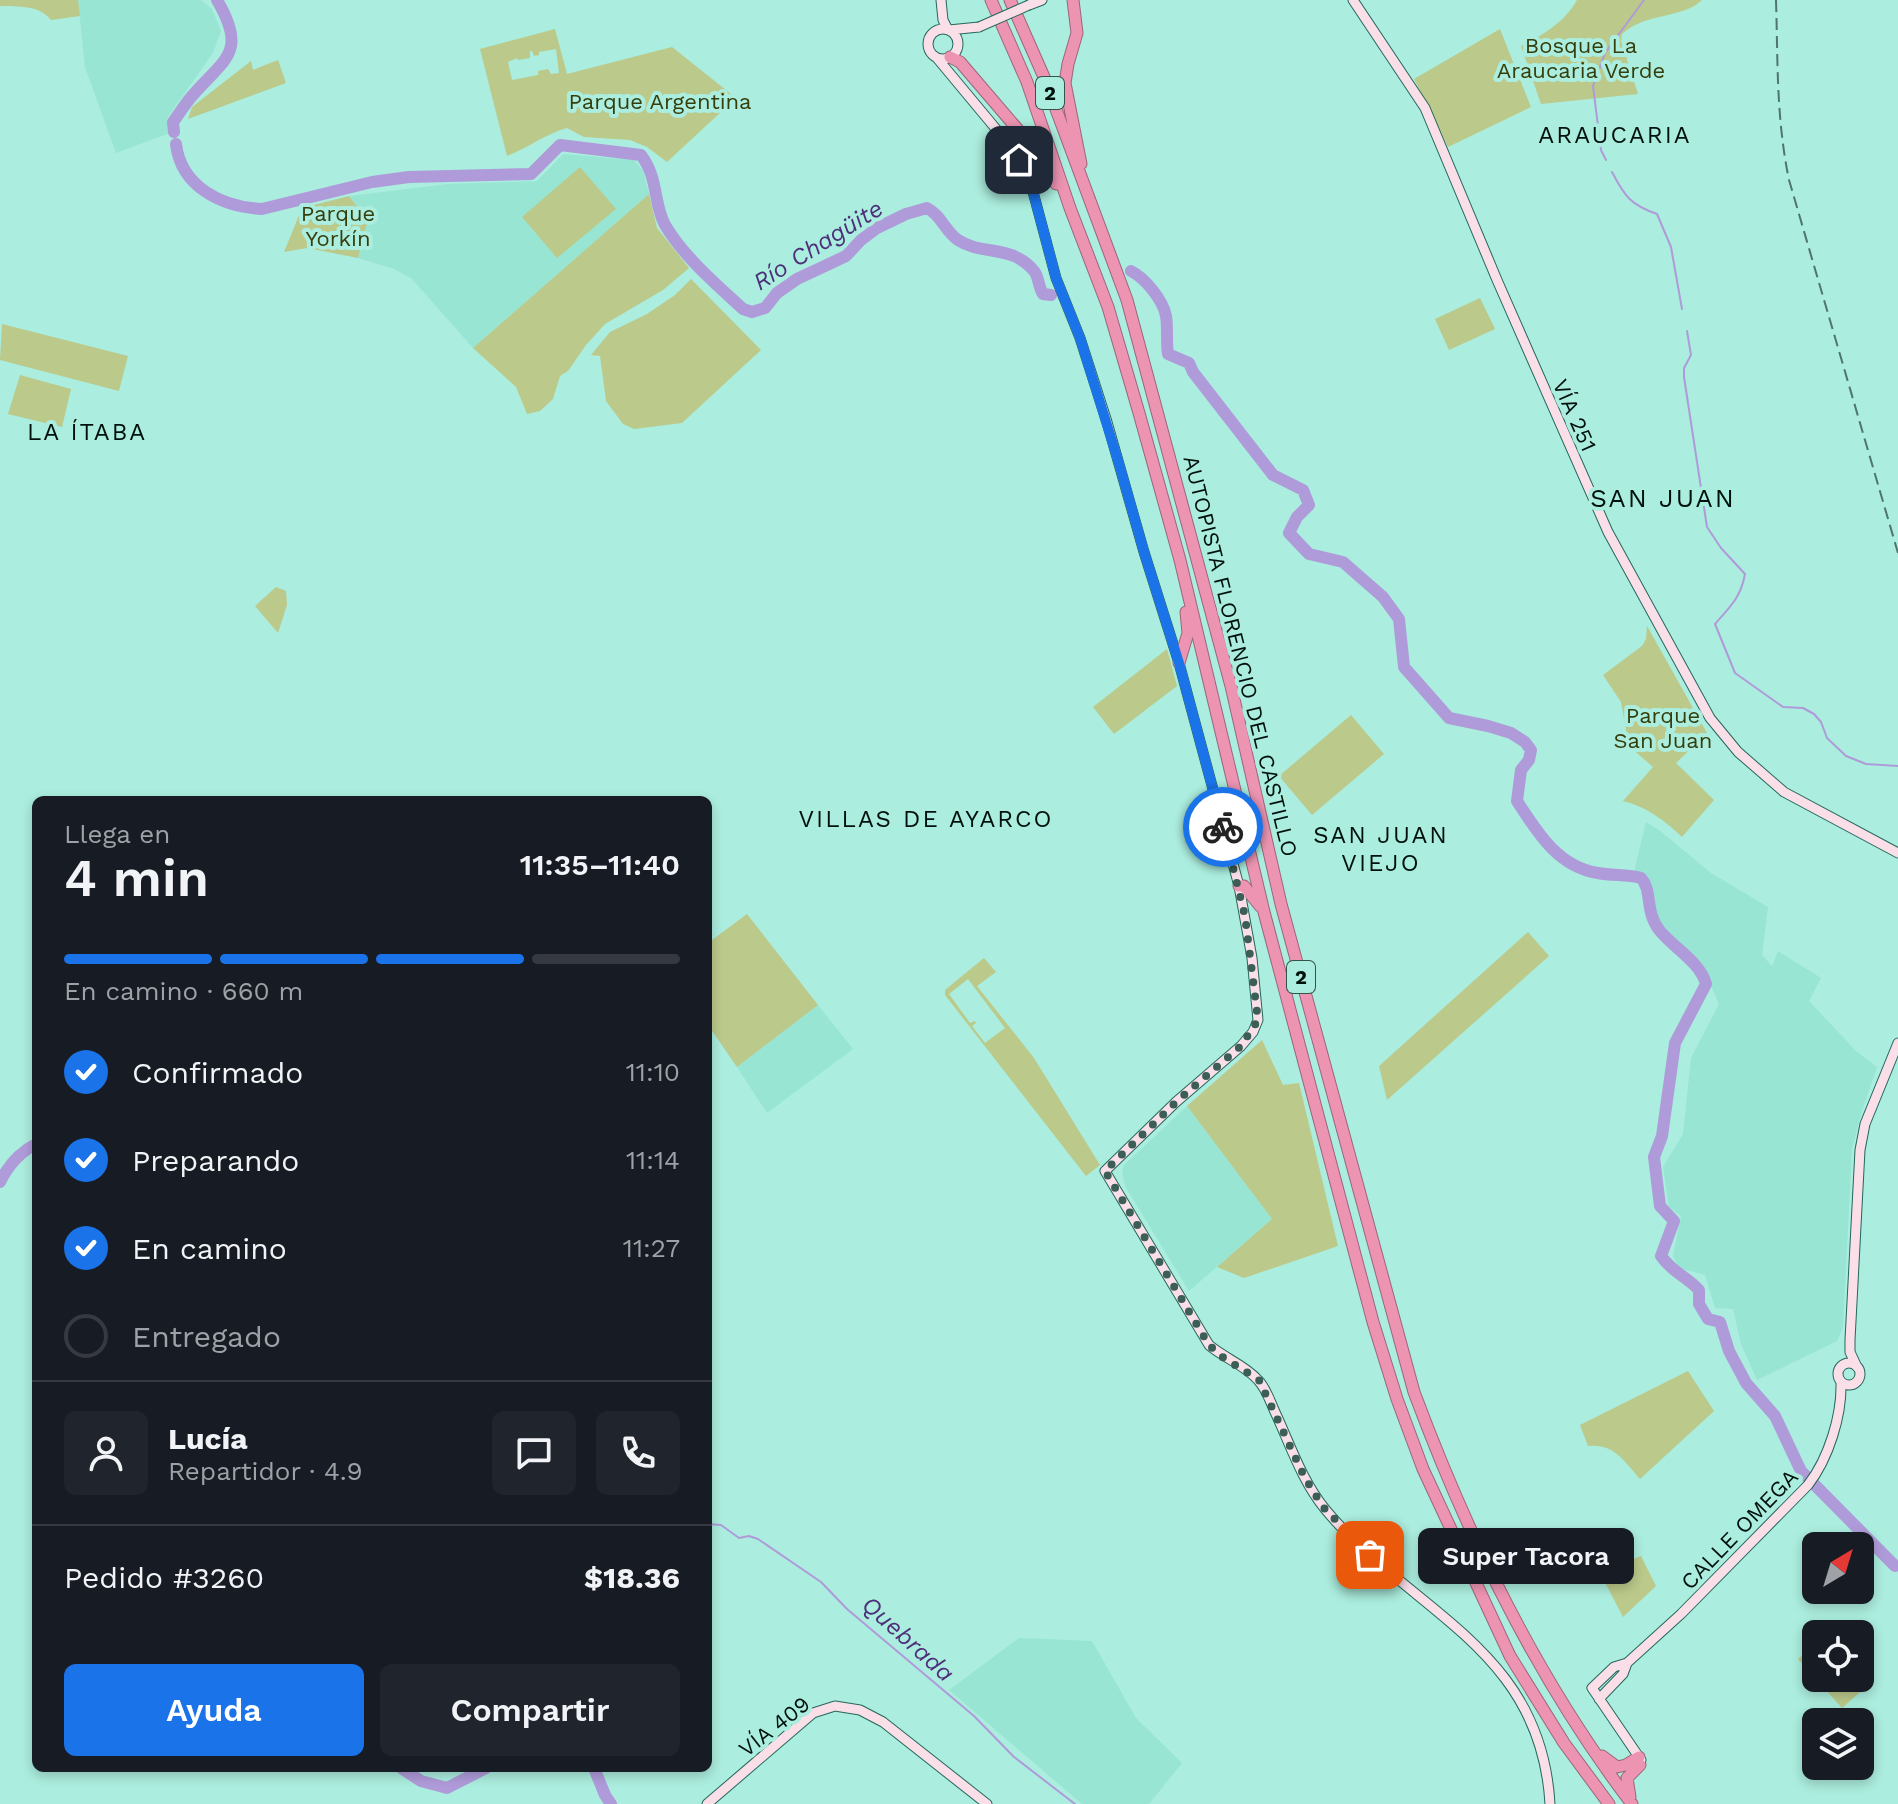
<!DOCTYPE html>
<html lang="es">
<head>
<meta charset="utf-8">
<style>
  body { margin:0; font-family:"Work Sans",sans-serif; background:#20242c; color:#f1f3f6; height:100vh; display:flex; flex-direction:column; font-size:30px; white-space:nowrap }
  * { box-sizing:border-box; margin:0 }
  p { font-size:26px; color:#9ea1a6 }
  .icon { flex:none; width:44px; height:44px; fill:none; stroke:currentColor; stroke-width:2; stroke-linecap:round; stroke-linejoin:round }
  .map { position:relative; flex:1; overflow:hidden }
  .sheet { position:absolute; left:32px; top:796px; width:680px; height:976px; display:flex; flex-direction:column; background:#171b24; border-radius:12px; box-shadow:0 4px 12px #0003 }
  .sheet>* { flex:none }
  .needle { width:52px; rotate:38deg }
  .controls { position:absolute; left:1802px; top:1532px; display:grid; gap:16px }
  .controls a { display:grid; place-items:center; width:72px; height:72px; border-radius:12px; background:#171b24; box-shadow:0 4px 12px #0003; font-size:40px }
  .pin { position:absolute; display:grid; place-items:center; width:68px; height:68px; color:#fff; margin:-34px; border-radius:16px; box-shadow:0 4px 12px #0006 }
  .courier { position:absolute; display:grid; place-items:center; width:80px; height:80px; margin:-40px; border:6px solid #1a73e8; border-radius:50%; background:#fff; color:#222; box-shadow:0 2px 10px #0007 }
  .bubble { position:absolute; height:56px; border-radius:12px; background:#171b24; box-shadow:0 4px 12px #0003; font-size:26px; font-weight:600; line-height:56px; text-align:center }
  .summary em { font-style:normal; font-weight:600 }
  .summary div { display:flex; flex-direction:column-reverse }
  .summary { display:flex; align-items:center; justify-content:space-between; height:136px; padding:0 32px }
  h1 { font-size:52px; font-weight:600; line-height:60px }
  .bar { display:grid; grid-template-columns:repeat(4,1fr); gap:12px 8px; align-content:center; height:96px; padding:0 32px }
  .bar i { height:10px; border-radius:6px; background:#363941 }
  .bar .on { background:#1a73e8 }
  .bar p { grid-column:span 4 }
  .line { display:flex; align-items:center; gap:20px; padding:0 32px; border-top:2px solid #363941 }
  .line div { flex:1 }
  .round { display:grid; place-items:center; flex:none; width:84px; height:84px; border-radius:12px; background:#20242c }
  ol { padding:0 32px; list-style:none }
  li { display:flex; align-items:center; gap:24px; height:88px }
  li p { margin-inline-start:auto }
  li .icon { padding:8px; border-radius:50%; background:#1a73e8; color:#fff; stroke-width:4 }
  li:last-child { color:#9ea1a6 }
  li i { width:44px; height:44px; border:4px solid #363941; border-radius:50% }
  .primary-button { display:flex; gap:16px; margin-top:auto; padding:16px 32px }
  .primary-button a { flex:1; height:92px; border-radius:12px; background:#1a73e8; color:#fff; font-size:32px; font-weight:600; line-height:92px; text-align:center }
  .primary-button a+a { background:#20242c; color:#f1f3f6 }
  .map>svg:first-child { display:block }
</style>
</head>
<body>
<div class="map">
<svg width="1898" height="1804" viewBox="0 0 1898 1804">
  <rect width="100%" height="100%" fill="#abedde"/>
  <path fill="#98e5d4" d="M 78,0 L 201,0 L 212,9 L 221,31 L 213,53 L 167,118 L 170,133 L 116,153 L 85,67 Z
    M 563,154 L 634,160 L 643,171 L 649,194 L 473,348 L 412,279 L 394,269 L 358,258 L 368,220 L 349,196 L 448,184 L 537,181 Z
    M 1646,822 L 1659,830 L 1711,873 L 1768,907 L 1762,955 L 1772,966 L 1778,951 L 1821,978 L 1809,1001 L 1856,1051 L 1877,1067 L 1862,1111 L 1852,1149 L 1843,1327 L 1837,1341 L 1757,1380 L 1741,1344 L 1733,1309 L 1715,1308 L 1705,1275 L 1679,1268 L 1673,1256 L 1681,1216 L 1669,1207 L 1663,1167 L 1683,1134 L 1691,1058 L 1719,1004 L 1702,965 L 1668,932 L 1653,911 L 1650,883 L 1643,876 L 1634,872 Z
    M 818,1005 L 853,1049 L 767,1113 L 737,1067 Z
    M 1187,1106 L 1272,1219 L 1189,1291 L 1125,1186 L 1122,1173 L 1124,1165 Z
    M 1019,1638 L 1092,1641 L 1136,1718 L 1182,1763 L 1149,1804 L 1082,1804 L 949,1690 Z"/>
  <path fill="#bbc98a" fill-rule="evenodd" d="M 0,0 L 78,0 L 80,16 L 51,20 C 38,4 18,7 0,6 Z
    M 1577,0 L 1702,0 C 1683,19 1646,12 1622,34 L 1621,41 L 1638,94 L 1541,104 L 1521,46 C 1543,35 1565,22 1577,0 Z
    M 555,29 L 567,74 L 672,47 L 736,98 L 667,162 L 647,147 L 630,140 L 584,137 L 567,128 C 545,134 528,148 507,156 L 480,49 ZM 556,49 L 559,73 L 551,74 L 548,69 L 538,71 L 538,75 L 512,80 L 508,62 L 517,58 L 518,60 L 530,58 L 530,51 L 532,51 L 534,56 L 539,55 L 539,52 Z
    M 1500,29 L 1531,107 L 1448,147 L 1414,79 Z
    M 278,60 L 286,83 L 188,119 L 192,107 L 251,61 L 253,70 Z
    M 580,167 L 616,209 L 557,258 L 522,217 Z
    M 649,194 L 657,228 L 689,268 L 663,290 L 605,324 L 586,345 L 568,371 L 560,376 L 553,399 L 540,411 L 527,414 L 516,387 L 473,348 Z
    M 349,196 L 368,220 L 358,258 L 307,248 L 284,252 L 302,208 Z
    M 691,279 L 761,350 L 682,423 L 634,429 L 623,424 L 606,401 L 600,356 L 591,355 L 610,332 L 647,314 L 675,295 Z
    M 1480,298 L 1495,329 L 1449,350 L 1435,319 Z
    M 2,324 L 128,356 L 119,391 L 0,360 Z
    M 20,375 L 71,389 L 62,427 L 8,414 Z
    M 276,587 L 286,591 L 287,605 L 278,633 L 255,606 Z
    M 1647,626 L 1707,733 L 1676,763 L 1714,800 L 1682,837 C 1664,820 1647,807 1623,801 L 1653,767 L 1629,746 L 1621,702 L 1603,675 L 1642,646 L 1646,639 Z
    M 1167,649 L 1177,686 L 1114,734 L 1093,707 Z
    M 1351,715 L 1384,754 L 1312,815 L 1279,776 Z
    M 747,914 L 818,1005 L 737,1067 L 708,1025 L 708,943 Z
    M 1528,932 L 1549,956 L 1387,1100 L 1379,1066 Z
    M 984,958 L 996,972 L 977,986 L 1034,1058 L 1100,1165 L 1086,1176 L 945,995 L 945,990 ZM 968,979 L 1005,1028 L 985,1043 L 972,1026 L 976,1023 L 975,1021 L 970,1023 L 949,994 Z
    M 1262,1040 L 1283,1085 L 1299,1083 L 1338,1246 L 1244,1278 L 1217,1267 L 1272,1219 L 1187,1106 Z
    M 1688,1371 L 1714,1411 L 1640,1479 C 1624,1461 1614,1443 1588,1446 L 1580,1425 Z
    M 1641,1556 L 1656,1586 L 1623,1617 L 1600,1573 Z
    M 1816,1643 L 1816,1678 L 1860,1678 L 1867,1686 L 1842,1708 L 1798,1659 Z"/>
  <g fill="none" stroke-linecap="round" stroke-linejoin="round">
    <path stroke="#af9bd9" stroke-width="2" d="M 1606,160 L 1601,150 L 1593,86 L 1605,53 L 1644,0
      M 1612,172 C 1625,197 1631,205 1657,214 L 1671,247 L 1682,309
      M 1687,331 L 1691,355 L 1684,368 L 1684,377 L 1707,527 L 1721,548 L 1745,574 C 1741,597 1730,607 1715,624 L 1735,673 L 1783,707 L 1803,708 L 1814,714 L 1821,722 L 1827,738 L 1846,756 L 1866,764 L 1898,766
      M 708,1524 L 721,1525 L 739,1538 L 749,1536 L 758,1539 L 821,1582 L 847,1609 L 974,1716 L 1014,1757 L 1075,1804
      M 1895,1566 L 1898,1570"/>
    <path stroke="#af9bd9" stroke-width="12" d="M 174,132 L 173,122 C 179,114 185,104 192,96 C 225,58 248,53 217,0
      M 176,144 C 181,187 222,207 262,209 L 372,182 L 409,177 L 531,174 L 560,145 L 641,155 C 659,179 653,203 665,225 C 684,257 716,284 743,309 L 752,312 L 765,308 L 777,293 L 797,279 L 846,256 L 861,240 L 877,228 L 906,214 L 927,208 C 941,215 945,231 958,240 C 982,256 1012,244 1034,271 C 1039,277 1038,286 1043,294 L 1051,295
      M 1131,271 C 1145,278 1163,300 1166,316 C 1168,327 1166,342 1168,354 L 1189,363 L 1193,372 L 1273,475 L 1303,490 L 1309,505 L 1297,517 L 1289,533 L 1309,554 L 1343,562 L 1383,597 L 1399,619 L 1404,667 L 1449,718 L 1488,726 L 1511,733 L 1525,742 L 1531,750 L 1529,760 L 1521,770 L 1517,801 C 1537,832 1558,867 1598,873 C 1613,876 1627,874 1641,878 C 1653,891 1644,911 1660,931 C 1675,949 1700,962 1706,984 L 1675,1043 L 1662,1136 L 1654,1157 L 1660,1206 L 1674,1221 L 1661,1256 C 1674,1274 1685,1275 1699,1290 L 1699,1304 L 1708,1319 L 1720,1322 L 1729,1351 L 1746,1383 L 1775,1416 L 1801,1471 L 1895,1566
      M 0,1182 C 8,1166 20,1152 36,1144
      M 401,1768 L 421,1781 L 447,1788 L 486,1768
      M 594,1768 L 605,1795 L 611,1804"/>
    <defs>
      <path id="secondary" d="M 941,0 L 943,20 L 948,30
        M 1353,0 L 1425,108 L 1497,280 L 1608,532 L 1710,718 L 1738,752 L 1784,792 L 1898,853
        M 1029,5 L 1042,0
        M928 44a15 15 0 1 1 30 0a15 15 0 1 1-30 0Z
        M 949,30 L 979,27
        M 937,58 L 1011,147 L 1032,188 L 1056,278 L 1080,338 L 1107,422 L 1144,552 L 1179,663 L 1239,886 L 1252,958 L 1258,1020 L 1253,1032 L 1241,1046 L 1176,1102 L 1105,1171 L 1209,1345 C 1224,1358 1245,1365 1258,1380 C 1266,1388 1270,1401 1275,1412 C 1290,1444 1302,1481 1325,1509 C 1411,1613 1541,1647 1550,1804
        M1838 1374a11 11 0 1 1 22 0a11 11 0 1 1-22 0Z
        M 1857,1367 L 1850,1352 L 1850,1340 L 1860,1150 L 1865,1124 L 1898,1043
        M 1599,1699 L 1623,1674 L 1627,1663
        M 1641,1760 L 1592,1688 L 1614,1667 L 1627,1663 L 1681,1614 L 1808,1485 C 1829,1458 1842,1415 1841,1382
        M 707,1804 L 813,1713 L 835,1706 L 860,1710 L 883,1722 L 987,1804"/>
      <path id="highway" d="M 991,0 L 1027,82 L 1070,208 L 1108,307 L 1139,413 L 1180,560 L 1264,912 L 1373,1322 L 1397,1399 L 1423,1469 L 1510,1656 L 1564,1743 L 1609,1804
        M 1010,0 L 1044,77 L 1127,300 L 1231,686 L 1281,904 L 1414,1392 C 1468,1537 1537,1680 1632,1804
        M 1073,0 L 1077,33 L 1068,64 L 1065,83 L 1081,164
        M 950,57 L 960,62 L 1032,146 L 1056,184
        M 1179,663 L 1188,633 L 1186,612
        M 1239,886 L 1244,886 L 1260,906
        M 1602,1756 L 1617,1767 L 1626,1765 L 1639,1757
        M 1630,1797 L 1627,1778 L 1640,1765"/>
    </defs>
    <use href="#secondary" stroke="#24675b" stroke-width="11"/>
    <use href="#highway" stroke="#9a6678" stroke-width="13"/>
    <use href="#secondary" stroke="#fadfe8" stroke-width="9"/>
    <use href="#highway" stroke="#ed94b2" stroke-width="11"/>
    <path stroke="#4e766c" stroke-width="2" stroke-dasharray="12 6" stroke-linecap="butt" d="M 1776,0 C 1778,64 1776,116 1789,180 L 1898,553"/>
    <defs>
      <path id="secondary-bridge" d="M 979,27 L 1029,5"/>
    </defs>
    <use href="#secondary-bridge" stroke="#24675b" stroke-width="11" stroke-linecap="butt"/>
    <use href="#secondary-bridge" stroke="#fadfe8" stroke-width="9"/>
  </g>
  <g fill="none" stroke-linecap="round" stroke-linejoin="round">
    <path stroke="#3c5e56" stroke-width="8" stroke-dasharray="0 14.4" d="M 1223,827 L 1245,916 L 1258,1020 L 1241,1046 L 1176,1102 L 1105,1171 L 1209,1345 L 1221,1356 L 1259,1380 L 1305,1478 L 1323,1507 L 1370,1555"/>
    <path stroke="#1a73e8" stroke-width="10" d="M 1019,160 L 1032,188 L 1056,278 L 1080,338 L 1120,467 L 1144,552 L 1179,663 L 1223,827"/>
  </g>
  <g text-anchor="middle" stroke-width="8" stroke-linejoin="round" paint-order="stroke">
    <g fill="#abedde" stroke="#33534b" stroke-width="2">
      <rect x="1036" y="77" width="28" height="32" rx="6"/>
      <rect x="1287" y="961" width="28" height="32" rx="6"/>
    </g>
    <g font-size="20" font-weight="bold" fill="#00110c">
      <text x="1050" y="100">2</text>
      <text x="1301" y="984">2</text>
    </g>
    <g font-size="22" fill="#353e0b" stroke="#abedde">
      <text x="1581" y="53">Bosque La<tspan x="1581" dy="25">Araucaria Verde</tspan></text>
      <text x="660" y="109">Parque Argentina</text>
      <text x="338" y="221">Parque<tspan x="338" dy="25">Yorkín</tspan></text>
      <text x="1663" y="723">Parque<tspan x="1663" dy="25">San Juan</tspan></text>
    </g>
    <g font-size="22" fill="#00110c" stroke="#abedde">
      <text transform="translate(1575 415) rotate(66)" y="8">VÍA 251</text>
      <text transform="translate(1241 656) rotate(76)" y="8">AUTOPISTA FLORENCIO DEL CASTILLO</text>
      <text transform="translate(1739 1529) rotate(-46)" y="8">CALLE OMEGA</text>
      <text transform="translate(774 1726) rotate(-38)" y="8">VÍA 409</text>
    </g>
    <g font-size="24" letter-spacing="2" fill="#00110c" stroke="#abedde">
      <text x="1615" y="143">ARAUCARIA</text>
      <text x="87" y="440">LA ÍTABA</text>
      <text x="926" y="827">VILLAS DE AYARCO</text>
      <text x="1381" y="843">SAN JUAN<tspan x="1381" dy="28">VIEJO</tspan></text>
    </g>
    <g font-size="24" font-style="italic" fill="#4d3079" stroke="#abedde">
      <text transform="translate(818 245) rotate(-32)" y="8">Río Chagüite</text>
      <text transform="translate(908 1639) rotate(42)" y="8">Quebrada</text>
    </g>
    <g font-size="26" letter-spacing="2" fill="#00110c" stroke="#abedde">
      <text x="1663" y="507">SAN JUAN</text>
    </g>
  </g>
</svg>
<div class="controls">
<a><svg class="needle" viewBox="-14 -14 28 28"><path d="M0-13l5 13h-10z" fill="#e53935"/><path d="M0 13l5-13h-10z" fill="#9ea1a6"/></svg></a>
<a><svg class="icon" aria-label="locate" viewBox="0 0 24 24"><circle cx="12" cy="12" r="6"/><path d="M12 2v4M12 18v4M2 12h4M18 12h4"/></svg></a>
<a><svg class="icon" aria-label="layers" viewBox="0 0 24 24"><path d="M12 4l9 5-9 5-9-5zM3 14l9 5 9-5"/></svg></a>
</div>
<div class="pin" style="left:1370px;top:1555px;background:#ea580c"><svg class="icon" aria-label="bag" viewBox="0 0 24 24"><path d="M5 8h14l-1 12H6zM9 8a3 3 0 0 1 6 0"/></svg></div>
<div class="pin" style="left:1019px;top:160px;background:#1f2937"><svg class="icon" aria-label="home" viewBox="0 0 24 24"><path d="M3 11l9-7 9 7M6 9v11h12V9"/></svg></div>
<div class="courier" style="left:1223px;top:827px"><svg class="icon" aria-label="bike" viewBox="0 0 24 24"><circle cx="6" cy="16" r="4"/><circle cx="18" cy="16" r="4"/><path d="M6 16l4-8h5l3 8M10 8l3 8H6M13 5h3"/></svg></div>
<div class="bubble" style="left:1418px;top:1528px;width:216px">Super Tacora</div>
<section class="sheet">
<div class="summary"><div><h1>4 min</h1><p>Llega en</p></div><em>11:35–11:40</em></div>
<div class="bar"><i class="on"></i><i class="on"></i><i class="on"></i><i></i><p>En camino · 660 m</p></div>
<ol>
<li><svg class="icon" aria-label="check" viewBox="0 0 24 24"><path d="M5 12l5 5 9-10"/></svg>Confirmado<p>11:10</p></li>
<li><svg class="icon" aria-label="check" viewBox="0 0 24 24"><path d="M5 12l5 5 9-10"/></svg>Preparando<p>11:14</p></li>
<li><svg class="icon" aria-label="check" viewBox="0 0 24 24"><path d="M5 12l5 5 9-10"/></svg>En camino<p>11:27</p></li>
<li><i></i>Entregado</li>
</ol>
<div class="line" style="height:144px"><a class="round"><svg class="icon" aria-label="person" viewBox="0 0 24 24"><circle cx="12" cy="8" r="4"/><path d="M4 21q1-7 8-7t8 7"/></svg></a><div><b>Lucía</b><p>Repartidor · 4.9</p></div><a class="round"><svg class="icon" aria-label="chat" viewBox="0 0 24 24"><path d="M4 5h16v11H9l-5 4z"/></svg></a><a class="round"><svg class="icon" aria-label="phone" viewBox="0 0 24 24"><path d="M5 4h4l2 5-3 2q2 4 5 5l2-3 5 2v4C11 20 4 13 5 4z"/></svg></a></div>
<div class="line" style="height:104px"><div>Pedido #3260</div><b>$18.36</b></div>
<div class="primary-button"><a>Ayuda</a><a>Compartir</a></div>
</section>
</div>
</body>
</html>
